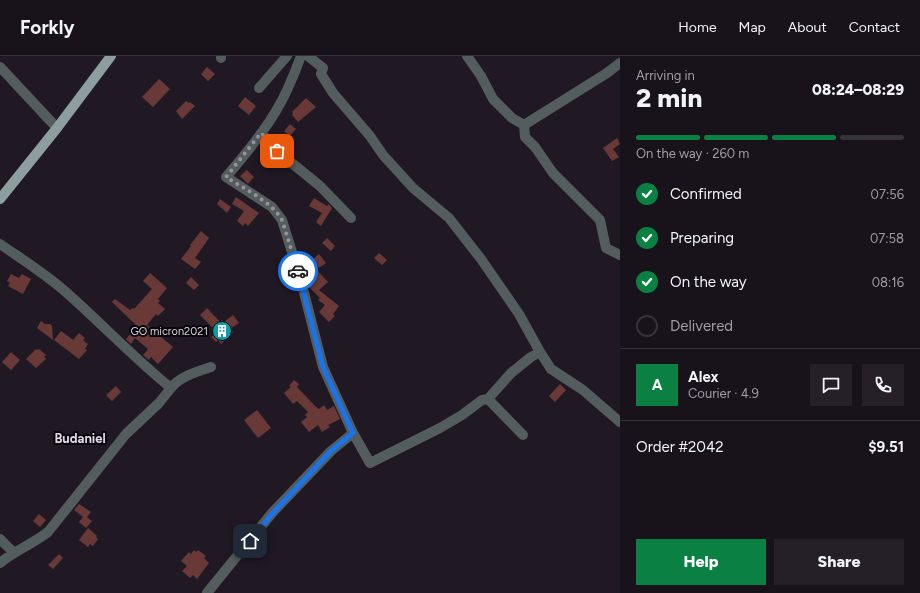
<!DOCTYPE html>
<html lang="en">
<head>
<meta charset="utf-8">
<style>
  body { margin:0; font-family:Figtree,sans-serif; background:#252028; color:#f1f3f6; height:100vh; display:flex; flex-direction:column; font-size:15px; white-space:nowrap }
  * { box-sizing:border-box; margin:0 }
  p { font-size:13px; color:#9f9ea3 }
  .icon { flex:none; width:22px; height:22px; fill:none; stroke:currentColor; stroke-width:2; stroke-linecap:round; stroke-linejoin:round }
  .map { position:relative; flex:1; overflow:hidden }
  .panel { display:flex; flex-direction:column; background:#18131b; width:300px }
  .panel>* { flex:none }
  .pin { position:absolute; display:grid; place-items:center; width:34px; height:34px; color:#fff; margin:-17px; border-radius:8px; box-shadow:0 2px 6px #0006 }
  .courier { position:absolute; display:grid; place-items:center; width:40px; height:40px; margin:-20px; border:3px solid #1a73e8; border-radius:50%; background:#fff; color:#222; box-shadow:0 1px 5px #0007 }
  .overview em { font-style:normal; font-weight:800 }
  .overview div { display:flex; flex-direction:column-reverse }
  .overview { display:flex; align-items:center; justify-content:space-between; height:68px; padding:0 16px }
  h1 { font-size:26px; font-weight:800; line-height:30px }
  .bar { display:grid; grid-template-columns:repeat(4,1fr); gap:6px 4px; align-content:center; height:48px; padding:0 16px }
  .bar i { height:5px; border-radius:3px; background:#36323a }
  .bar .selected { background:#0b8043 }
  .bar p { grid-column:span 4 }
  .line { display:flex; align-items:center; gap:10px; padding:0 16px; border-top:1px solid #36323a }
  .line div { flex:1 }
  .round { display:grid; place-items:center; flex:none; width:42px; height:42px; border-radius:0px; background:#252028 }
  ol { padding:0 16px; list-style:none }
  li { display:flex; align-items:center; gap:12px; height:44px }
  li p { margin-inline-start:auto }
  li .icon { padding:4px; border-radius:50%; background:#0b8043; color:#fff; stroke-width:4 }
  li:last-child { color:#9f9ea3 }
  li i { width:22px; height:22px; border:2px solid #36323a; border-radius:50% }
  .cta { display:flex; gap:8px; margin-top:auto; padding:8px 16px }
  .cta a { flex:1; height:46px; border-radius:0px; background:#0b8043; color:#fff; font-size:16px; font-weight:800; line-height:46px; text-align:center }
  .cta a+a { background:#252028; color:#f1f3f6 }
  header { display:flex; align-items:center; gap:24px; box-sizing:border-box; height:56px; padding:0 20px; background:#18131b; border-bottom:1px solid #36323a }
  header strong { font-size:19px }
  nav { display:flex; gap:22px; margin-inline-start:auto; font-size:14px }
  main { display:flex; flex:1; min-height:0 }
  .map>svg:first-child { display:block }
</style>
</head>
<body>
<header>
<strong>Forkly</strong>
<nav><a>Home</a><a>Map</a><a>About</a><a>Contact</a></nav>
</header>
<main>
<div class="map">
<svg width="620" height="537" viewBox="0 0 620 537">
  <rect width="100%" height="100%" fill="#201924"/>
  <path fill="#683937" d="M 207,11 L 215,18 L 208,25 L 201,18 Z
    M 159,23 L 170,33 L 153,51 L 142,41 Z
    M 245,41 L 256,50 L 249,59 L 238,50 Z
    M 306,42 L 316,51 L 298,66 L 292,59 L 293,57 L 292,56 Z
    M 186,45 L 189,47 L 190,46 L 195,50 L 182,63 L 176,55 Z
    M 290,68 L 296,73 L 290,80 L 284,75 Z
    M 617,82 L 620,88 L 613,93 L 619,101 L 612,105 L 603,92 Z
    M 247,114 L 254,121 L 248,128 L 240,120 Z
    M 236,141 L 259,157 L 248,170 L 245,167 L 243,170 L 237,165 L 244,155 L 232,148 Z
    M 314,142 L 327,150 L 329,148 L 332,152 L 321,170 L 316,166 L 322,157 L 309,150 Z
    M 220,143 L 231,151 L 227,157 L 217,148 Z
    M 201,175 L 209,182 L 195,202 L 201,206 L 195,213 L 181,203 L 191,190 L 190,189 Z
    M 327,182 L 335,190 L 331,195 L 322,187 Z
    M 379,197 L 387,204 L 382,209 L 374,202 Z
    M 319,198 L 326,207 L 319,212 L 312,204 Z
    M 318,215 L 328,226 L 319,234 L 339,250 L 333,258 L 335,260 L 329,266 L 319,256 L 325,249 L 318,244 L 320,242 L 309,231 L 308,228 L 310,227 L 308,224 Z
    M 150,217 L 167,232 L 158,243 L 160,245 L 158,247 L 165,253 L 158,260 L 156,258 L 147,269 L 173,291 L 158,308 L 151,301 L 149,304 L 143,299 L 148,293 L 135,282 L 131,288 L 126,283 L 137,270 L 112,246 L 115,243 L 130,254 L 133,252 L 134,253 L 152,233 L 143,225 Z
    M 11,218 L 19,222 L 22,218 L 31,223 L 23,238 L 8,230 L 10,227 L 7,225 Z
    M 191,221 L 199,229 L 194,234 L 186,227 Z
    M 207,252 L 220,266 L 222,264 L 224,266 L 233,259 L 239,267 L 230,273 L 233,276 L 221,288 L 218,284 L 216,286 L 211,281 L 215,278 L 211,273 L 213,272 L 200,259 Z
    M 41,265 L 45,268 L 50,268 L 52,270 L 53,284 L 37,272 Z
    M 61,275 L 73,284 L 79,277 L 85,282 L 83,284 L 88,288 L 85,293 L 87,294 L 79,303 L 54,284 Z
    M 36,293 L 37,294 L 39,293 L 46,299 L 44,301 L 46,303 L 36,312 L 26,303 Z
    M 11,296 L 20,304 L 11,314 L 2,306 Z
    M 294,324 L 299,328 L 297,331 L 315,350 L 319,353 L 324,349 L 327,354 L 334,350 L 340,363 L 328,369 L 330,371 L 322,376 L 318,369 L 309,376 L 301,366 L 307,361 L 305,359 L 308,356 L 297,345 L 293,348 L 284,337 L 291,331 L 289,330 Z
    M 560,328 L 566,334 L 555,346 L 549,340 Z
    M 116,330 L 121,336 L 112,345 L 106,339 Z
    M 257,354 L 271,372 L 258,382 L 244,364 Z
    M 79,448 L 91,456 L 87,461 L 92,465 L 86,472 L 79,466 L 83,461 L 74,454 Z
    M 39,458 L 46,464 L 40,471 L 33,465 Z
    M 88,472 L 97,480 L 96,481 L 98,483 L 93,490 L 90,488 L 88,491 L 79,484 Z
    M 194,494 L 196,496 L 198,494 L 206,500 L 204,502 L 209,507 L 197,523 L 193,519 L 190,522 L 182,515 L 187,510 L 181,505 L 189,496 L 191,498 Z
    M 59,498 L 63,502 L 53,513 L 48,509 Z"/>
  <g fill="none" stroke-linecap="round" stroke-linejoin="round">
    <path stroke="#545d5d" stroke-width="10" d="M 301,0 C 297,11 293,21 288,32 C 274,64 249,94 226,121 L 272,151 L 282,164 L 301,225 L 323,311 L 353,377 L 370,407 L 440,372 L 462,359 L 482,344 L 488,343 L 511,317 L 531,301 L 540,296 L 551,313 L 583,334 L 620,366
      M 308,0 L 323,12 L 321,18 L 333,37 L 370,80 L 383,99 L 413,132 L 449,162 L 481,203 L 519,258 L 540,296
      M 467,0 L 481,20 L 493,43 L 512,62 L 524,69 L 525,81 L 535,91 L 553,117 L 600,164 L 606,192 L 620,199
      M 221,2 L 221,0
      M 0,11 L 57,72
      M 259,32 L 287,0
      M 524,69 L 607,17 L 620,7
      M 261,77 L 277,95 L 320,130 L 351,162
      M 0,188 C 23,204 46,218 67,237 C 102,268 134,302 171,332 C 180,320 197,316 211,311
      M 488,343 L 523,379
      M 0,483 L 13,496
      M 0,507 C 15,494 33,488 48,476 L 126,378 L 159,347 L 171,332
      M 207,537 L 272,457 L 331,395 L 353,377"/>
    <path stroke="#8c9f9e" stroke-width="10" d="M 0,143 L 57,72 L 111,0"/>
  </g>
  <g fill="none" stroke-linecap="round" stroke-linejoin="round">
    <path stroke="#98929b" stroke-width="4" stroke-dasharray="0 7.2" d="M 277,95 L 261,77 L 226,121 C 243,132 272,146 282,164 L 298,215"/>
    <path stroke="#1a73e8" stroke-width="5" d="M 250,485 L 272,458 L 331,395 L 353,377 L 323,311 L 298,215"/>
  </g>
  <defs>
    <symbol id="building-disc" viewBox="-11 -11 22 22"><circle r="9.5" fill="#0f9aa8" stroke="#08060a"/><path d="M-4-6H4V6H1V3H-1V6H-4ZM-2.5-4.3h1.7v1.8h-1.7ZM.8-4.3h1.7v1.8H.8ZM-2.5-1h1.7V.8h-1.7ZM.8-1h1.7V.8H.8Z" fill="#fff"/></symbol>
  </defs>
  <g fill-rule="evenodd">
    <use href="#building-disc" x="211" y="264" width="22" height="22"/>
  </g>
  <g text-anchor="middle" stroke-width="4" stroke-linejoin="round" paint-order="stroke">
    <g font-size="11" fill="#d8d3db" stroke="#08060a" text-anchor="end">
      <text x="208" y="279">GO micron2021</text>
    </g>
    <g font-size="13" font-weight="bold" fill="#e0d6e6" stroke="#08060a">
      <text x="80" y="387">Budaniel</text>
    </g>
  </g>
</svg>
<div class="pin" style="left:277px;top:95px;background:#ea580c"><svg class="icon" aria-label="bag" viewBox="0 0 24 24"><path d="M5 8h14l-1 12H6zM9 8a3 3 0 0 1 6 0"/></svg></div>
<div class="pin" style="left:250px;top:485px;background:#1f2937"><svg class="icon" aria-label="home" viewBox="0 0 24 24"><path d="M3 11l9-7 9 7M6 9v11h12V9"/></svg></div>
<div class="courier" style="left:298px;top:215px"><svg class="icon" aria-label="car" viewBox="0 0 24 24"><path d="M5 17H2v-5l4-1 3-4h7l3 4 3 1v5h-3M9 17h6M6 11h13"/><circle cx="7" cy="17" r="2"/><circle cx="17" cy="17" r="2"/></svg></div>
</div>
<section class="panel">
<div class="overview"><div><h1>2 min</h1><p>Arriving in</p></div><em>08:24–08:29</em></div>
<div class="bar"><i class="selected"></i><i class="selected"></i><i class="selected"></i><i></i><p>On the way · 260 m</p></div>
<ol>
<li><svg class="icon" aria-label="check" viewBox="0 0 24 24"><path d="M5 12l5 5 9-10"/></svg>Confirmed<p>07:56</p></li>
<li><svg class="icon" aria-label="check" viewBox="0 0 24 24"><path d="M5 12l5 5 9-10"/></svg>Preparing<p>07:58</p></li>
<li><svg class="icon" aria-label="check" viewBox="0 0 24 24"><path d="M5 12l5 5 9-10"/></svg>On the way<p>08:16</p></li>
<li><i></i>Delivered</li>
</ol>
<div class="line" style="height:72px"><b class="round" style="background:#0b8043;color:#fff">A</b><div><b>Alex</b><p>Courier · 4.9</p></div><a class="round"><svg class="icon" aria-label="chat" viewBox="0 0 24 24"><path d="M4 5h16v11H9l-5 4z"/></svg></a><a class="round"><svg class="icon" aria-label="phone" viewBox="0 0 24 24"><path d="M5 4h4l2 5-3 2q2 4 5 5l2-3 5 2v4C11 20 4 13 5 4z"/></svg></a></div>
<div class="line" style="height:52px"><div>Order #2042</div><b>$9.51</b></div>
<div class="cta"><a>Help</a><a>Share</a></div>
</section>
</main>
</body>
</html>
